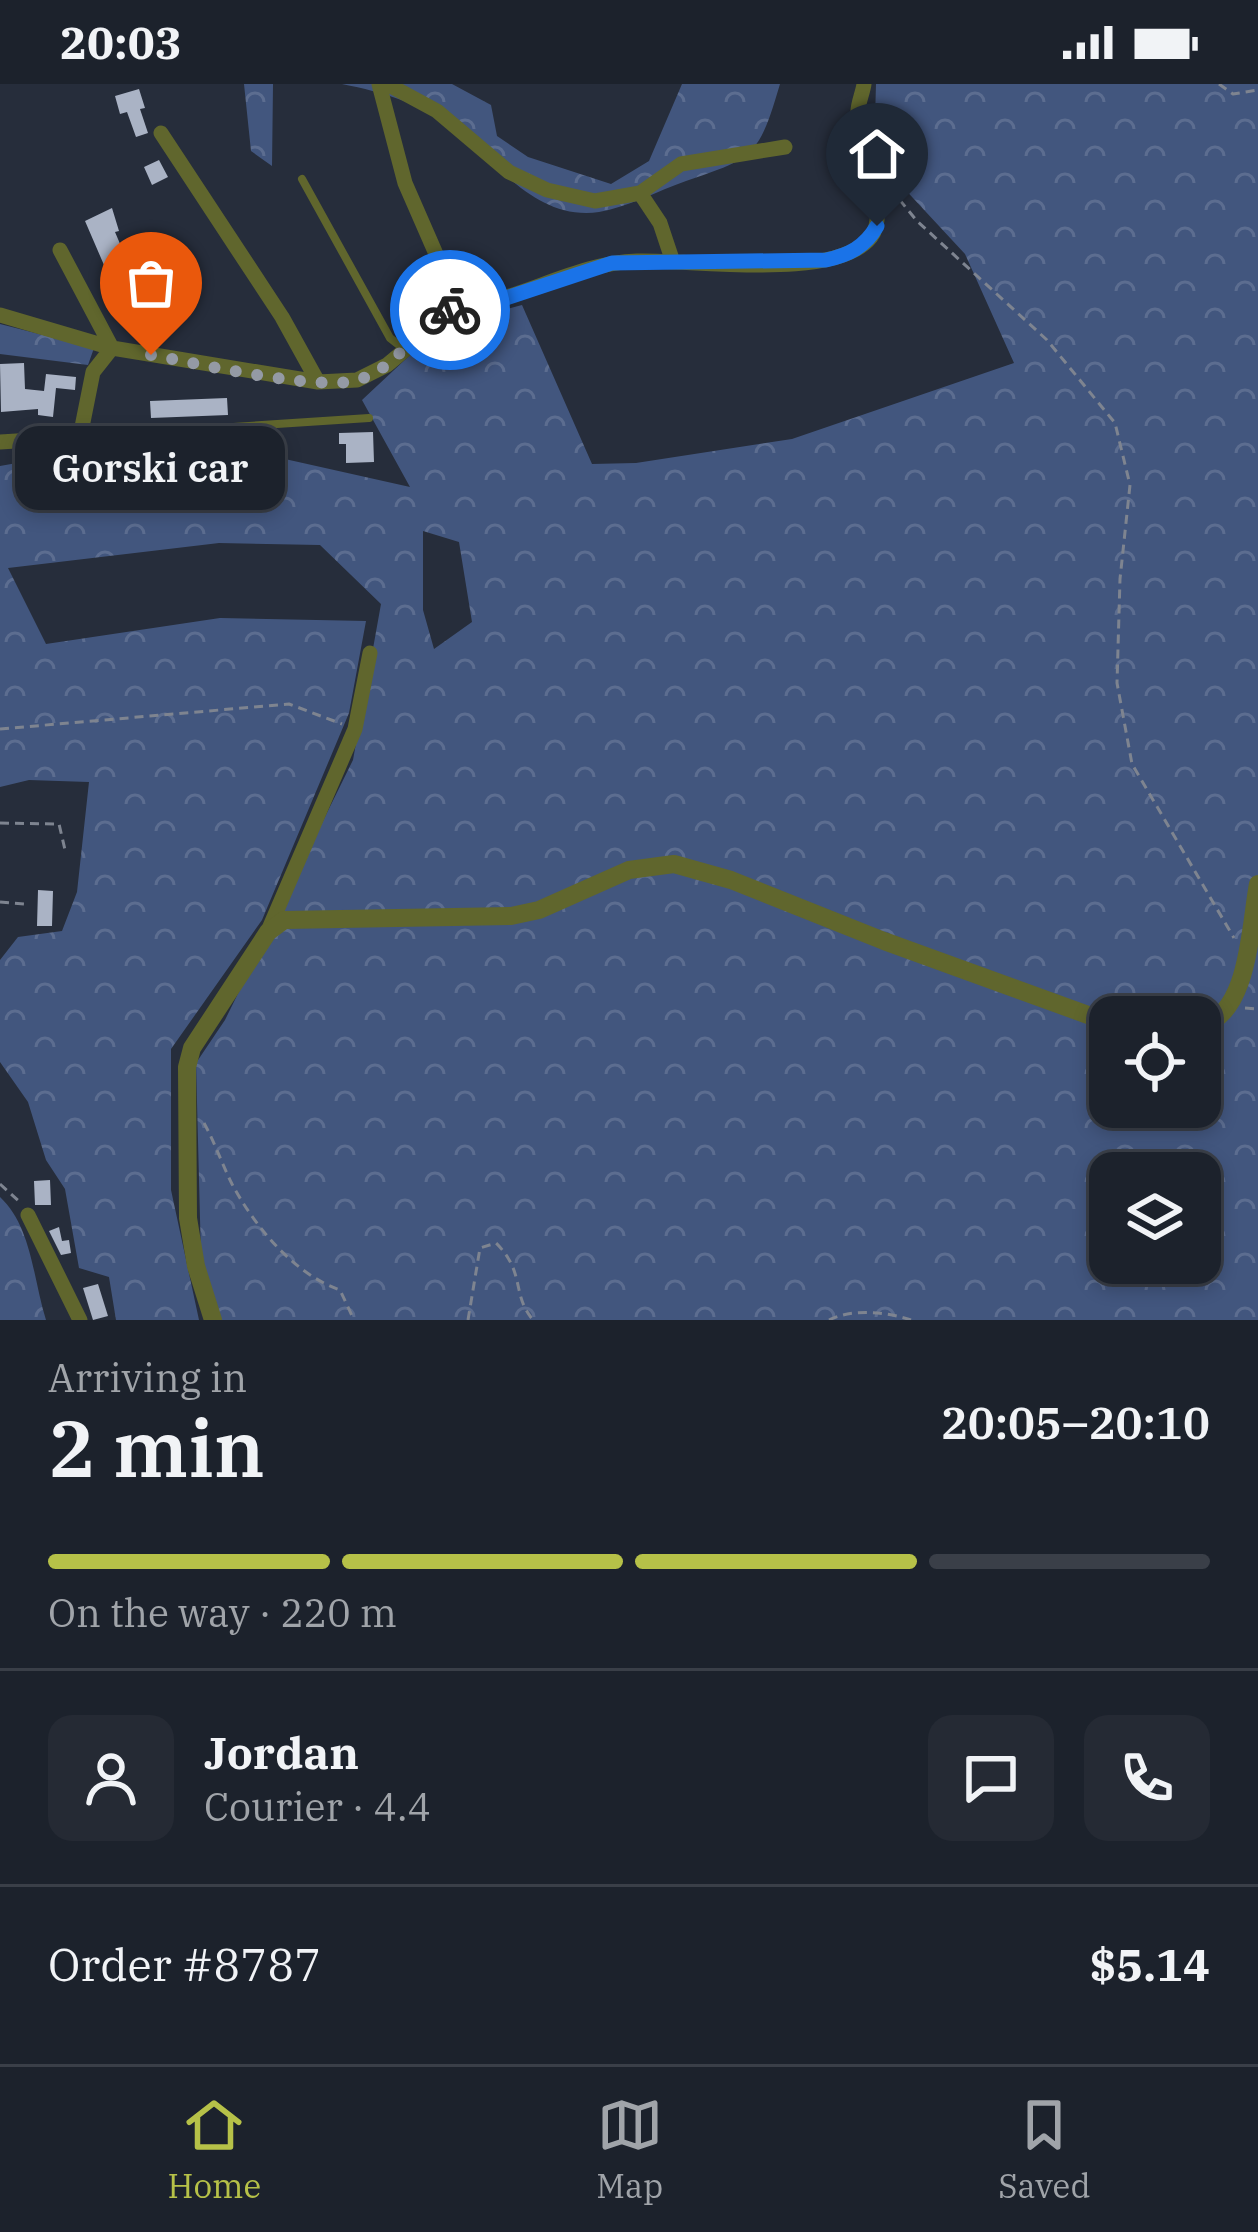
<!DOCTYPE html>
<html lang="en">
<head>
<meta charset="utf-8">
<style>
  body { margin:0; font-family:"IBM Plex Serif",serif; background:#252a34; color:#f1f3f6; height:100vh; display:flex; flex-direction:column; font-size:45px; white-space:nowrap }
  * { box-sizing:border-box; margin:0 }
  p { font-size:39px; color:#a0a4a9 }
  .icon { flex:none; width:66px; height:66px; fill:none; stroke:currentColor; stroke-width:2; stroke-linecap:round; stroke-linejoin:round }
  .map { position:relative; height:1236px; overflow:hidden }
  .sheet { display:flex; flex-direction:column; background:#1c222c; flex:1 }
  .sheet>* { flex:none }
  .controls { position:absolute; left:1089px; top:912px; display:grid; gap:24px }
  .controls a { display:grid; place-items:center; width:132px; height:132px; border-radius:24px; background:#1c222c; box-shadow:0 6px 18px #0003,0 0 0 3px #3a3f48; font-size:60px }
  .pin { position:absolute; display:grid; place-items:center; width:102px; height:102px; color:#fff; margin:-123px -51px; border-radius:50% 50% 50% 0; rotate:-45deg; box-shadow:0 0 12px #0007 }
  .pin .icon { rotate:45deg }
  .courier { position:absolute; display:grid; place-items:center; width:120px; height:120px; margin:-60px; border:9px solid #1a73e8; border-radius:50%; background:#fff; color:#222; box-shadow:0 3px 15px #0007 }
  .bubble { position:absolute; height:84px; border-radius:24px; background:#1c222c; box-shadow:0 6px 18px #0003,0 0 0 3px #3a3f48; font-size:39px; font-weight:600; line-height:84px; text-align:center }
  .headline em { font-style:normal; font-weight:600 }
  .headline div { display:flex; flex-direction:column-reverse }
  .headline { display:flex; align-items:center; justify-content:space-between; height:204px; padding:0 48px }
  h1 { font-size:78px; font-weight:600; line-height:90px }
  .bar { display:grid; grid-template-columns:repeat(4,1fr); gap:18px 12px; align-content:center; height:144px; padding:0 48px }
  .bar i { height:15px; border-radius:9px; background:#3a3f48 }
  .bar .on { background:#b6c148 }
  .bar p { grid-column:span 4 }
  .line { display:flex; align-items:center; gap:30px; padding:0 48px; border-top:3px solid #3a3f48 }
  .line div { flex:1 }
  .round { display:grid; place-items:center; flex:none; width:126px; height:126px; border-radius:24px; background:#252a34 }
  .status { display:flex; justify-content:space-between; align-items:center; height:84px; padding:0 60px; background:#1c222c; direction:ltr }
  .status svg { height:33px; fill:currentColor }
  .tab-bar { display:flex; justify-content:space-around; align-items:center; height:168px; border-top:3px solid #3a3f48; background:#1c222c; font-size:33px; color:#a0a4a9 }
  .tab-bar a { display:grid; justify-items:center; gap:6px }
  .tab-bar .on { color:#b6c148 }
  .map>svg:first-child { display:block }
</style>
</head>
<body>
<div class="status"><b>20:03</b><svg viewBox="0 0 49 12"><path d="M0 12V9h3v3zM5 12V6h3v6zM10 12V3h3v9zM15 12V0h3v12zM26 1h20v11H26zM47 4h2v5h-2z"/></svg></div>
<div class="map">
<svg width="1258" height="1236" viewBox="0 0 1258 1236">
  <defs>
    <pattern id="forest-crowns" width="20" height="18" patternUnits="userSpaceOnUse" patternTransform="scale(3)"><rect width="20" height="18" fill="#42567e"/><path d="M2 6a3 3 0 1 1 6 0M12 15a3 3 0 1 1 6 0" fill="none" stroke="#5c6d90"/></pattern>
  </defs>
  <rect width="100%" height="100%" fill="#262d3b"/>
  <path fill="url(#forest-crowns)" fill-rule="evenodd" d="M 244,0 L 273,0 L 272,82 L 251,67 Z
    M 342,0 L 452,0 L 491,21 L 497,52 L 528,73 L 611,100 L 649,77 L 682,0 L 780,0 C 759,71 755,74 686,97 C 658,107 627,123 599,128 C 534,137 495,75 452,44 C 414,17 386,9 342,0 Z
    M 876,0 L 1258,0 L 1258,1236 L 221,1236 L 201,1173 L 196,979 L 225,936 L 353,676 L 381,520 L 320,461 L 219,459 L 8,484 L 46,560 L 220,534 L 366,537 L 349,629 L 262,836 L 171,965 L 171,1106 L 199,1236 L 116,1236 L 109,1193 L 79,1184 L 65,1105 L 46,1076 L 28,1018 L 0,978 L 0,876 L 18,853 L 62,847 L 77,808 L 89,698 L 29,696 L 0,703 L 0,382 L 141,357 L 140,394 L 231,407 L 267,371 L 410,403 L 362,316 L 440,243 L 522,221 L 592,380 L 636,379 L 792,355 L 1014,279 L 965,170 L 874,72 ZM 423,447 L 459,458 L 472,538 L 434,565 L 423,526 ZM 1110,933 L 1200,933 L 1200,1023 L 1110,1023 ZM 1110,1089 L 1200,1089 L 1200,1179 L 1110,1179 Z
    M 0,240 L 94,264 L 88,281 L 0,270 Z
    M 0,1113 C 32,1143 33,1195 46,1236 L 0,1236 Z"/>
  <path fill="#aab3c5" d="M 139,5 L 145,24 L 140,25 L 148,49 L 136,53 L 127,28 L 120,30 L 115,12 Z
    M 159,76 L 168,93 L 152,101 L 144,83 Z
    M 112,124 L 119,147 L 115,148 L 138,202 L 125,208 L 115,186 L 107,188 L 85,137 Z
    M 24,279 L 25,305 L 44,307 L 46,290 L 76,293 L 75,306 L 56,304 L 53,333 L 38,331 L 38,325 L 1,328 L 0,280 Z
    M 227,314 L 228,331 L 151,334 L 150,317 Z
    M 373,348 L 374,378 L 346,379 L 346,360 L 339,360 L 339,349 Z
    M 38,806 L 53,807 L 52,842 L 37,842 Z
    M 50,1096 L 51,1121 L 35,1121 L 34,1097 Z
    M 59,1143 L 62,1157 L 69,1156 L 71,1169 L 61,1171 L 49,1147 Z
    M 98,1200 L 108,1232 L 93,1236 L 83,1204 Z"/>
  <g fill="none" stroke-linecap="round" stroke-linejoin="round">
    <path stroke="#7e8490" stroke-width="3" stroke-dasharray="9 6" stroke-linecap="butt" d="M 1219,0 L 1233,10 L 1258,6
      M 890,104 L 917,137 L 1047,256 L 1115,339 L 1130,401 L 1120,495 L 1117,599 L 1132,680 L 1234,854
      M 0,645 L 289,620 L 342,640
      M 0,739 L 59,740 L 66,770
      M 0,818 L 25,820
      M 1245,924 L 1258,925
      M 204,1039 C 215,1059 222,1080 232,1100 C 255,1143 294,1190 340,1206 L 354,1236
      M 0,1100 L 21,1119
      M 468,1236 L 480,1164 L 496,1159 C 526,1189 511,1210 533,1236
      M 829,1236 C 853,1224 887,1228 911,1236"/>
    <path stroke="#60662d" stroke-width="8" d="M 302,95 L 390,254 L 404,265
      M 81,353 L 369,334"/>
    <path stroke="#60662d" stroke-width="15" d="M 387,0 L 437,27 L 509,88 L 547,106 L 595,117 L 640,109 L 681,80 L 785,63
      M 161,49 L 282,233 L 318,298
      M 640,109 L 660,139 L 673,178
      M 432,225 C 504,229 567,179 637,177 C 692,175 836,198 871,153 C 891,127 858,57 858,27 C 858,19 863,8 864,0
      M 0,231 L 112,264 L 318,298 L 357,296 L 387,281 L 405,266 L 432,225 L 436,170 L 405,99 L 379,0
      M 0,358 L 80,353 L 93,288 L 112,264 L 60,166
      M 268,847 L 355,645 L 370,569
      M 28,1131 L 80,1236"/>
    <path stroke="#60662d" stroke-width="18" d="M 1200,941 C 1249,933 1250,842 1258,800
      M 213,1236 L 196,1182 L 188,1134 L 187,983 L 192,964 L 268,848 L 284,836 L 511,832 L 539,826 L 629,786 L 674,780 L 731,796 L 884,857 L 1110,939"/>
  </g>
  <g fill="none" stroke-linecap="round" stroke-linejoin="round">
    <path stroke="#949aa5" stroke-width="12" stroke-dasharray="0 21.6" d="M 151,271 C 195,279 321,308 358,296 C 394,284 413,255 432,225 L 450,226"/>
    <path stroke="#1a73e8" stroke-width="15" d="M 450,226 L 503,215 L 612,179 L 826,176 C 849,171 865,163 877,142"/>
  </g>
</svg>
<div class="controls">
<a><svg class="icon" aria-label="locate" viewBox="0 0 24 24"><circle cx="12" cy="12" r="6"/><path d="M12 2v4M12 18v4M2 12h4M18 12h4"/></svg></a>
<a><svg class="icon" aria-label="layers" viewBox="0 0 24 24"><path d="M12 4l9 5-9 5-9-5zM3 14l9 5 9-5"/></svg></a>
</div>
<div class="pin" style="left:151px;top:271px;background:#ea580c"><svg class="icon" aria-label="bag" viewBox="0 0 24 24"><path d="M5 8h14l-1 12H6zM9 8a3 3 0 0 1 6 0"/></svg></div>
<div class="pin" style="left:877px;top:142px;background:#1f2937"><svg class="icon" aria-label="home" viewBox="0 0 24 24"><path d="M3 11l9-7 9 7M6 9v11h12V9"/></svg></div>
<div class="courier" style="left:450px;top:226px"><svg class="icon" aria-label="bike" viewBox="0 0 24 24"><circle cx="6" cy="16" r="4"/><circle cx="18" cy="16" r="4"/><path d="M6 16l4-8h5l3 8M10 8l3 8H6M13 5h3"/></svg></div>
<div class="bubble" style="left:15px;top:342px;width:270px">Gorski car</div>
</div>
<section class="sheet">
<div class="headline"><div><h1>2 min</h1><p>Arriving in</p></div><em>20:05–20:10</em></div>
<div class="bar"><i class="on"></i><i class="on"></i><i class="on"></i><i></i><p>On the way · 220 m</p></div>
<div class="line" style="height:216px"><a class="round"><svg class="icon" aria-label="person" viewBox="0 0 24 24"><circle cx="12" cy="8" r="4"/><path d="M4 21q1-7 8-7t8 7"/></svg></a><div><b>Jordan</b><p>Courier · 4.4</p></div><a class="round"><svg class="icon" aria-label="chat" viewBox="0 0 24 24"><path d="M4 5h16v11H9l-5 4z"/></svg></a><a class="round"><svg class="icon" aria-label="phone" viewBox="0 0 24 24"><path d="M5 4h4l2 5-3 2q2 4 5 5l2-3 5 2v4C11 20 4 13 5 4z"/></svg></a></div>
<div class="line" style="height:156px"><div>Order #8787</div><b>$5.14</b></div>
</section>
<nav class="tab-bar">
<a class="on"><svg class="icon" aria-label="home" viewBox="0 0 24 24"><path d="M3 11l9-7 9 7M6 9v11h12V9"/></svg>Home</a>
<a><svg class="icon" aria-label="map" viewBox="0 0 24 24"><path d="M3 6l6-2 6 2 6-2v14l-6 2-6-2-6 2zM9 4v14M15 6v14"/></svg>Map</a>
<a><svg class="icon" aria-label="saved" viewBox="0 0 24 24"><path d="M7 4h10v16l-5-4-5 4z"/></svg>Saved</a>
</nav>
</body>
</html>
